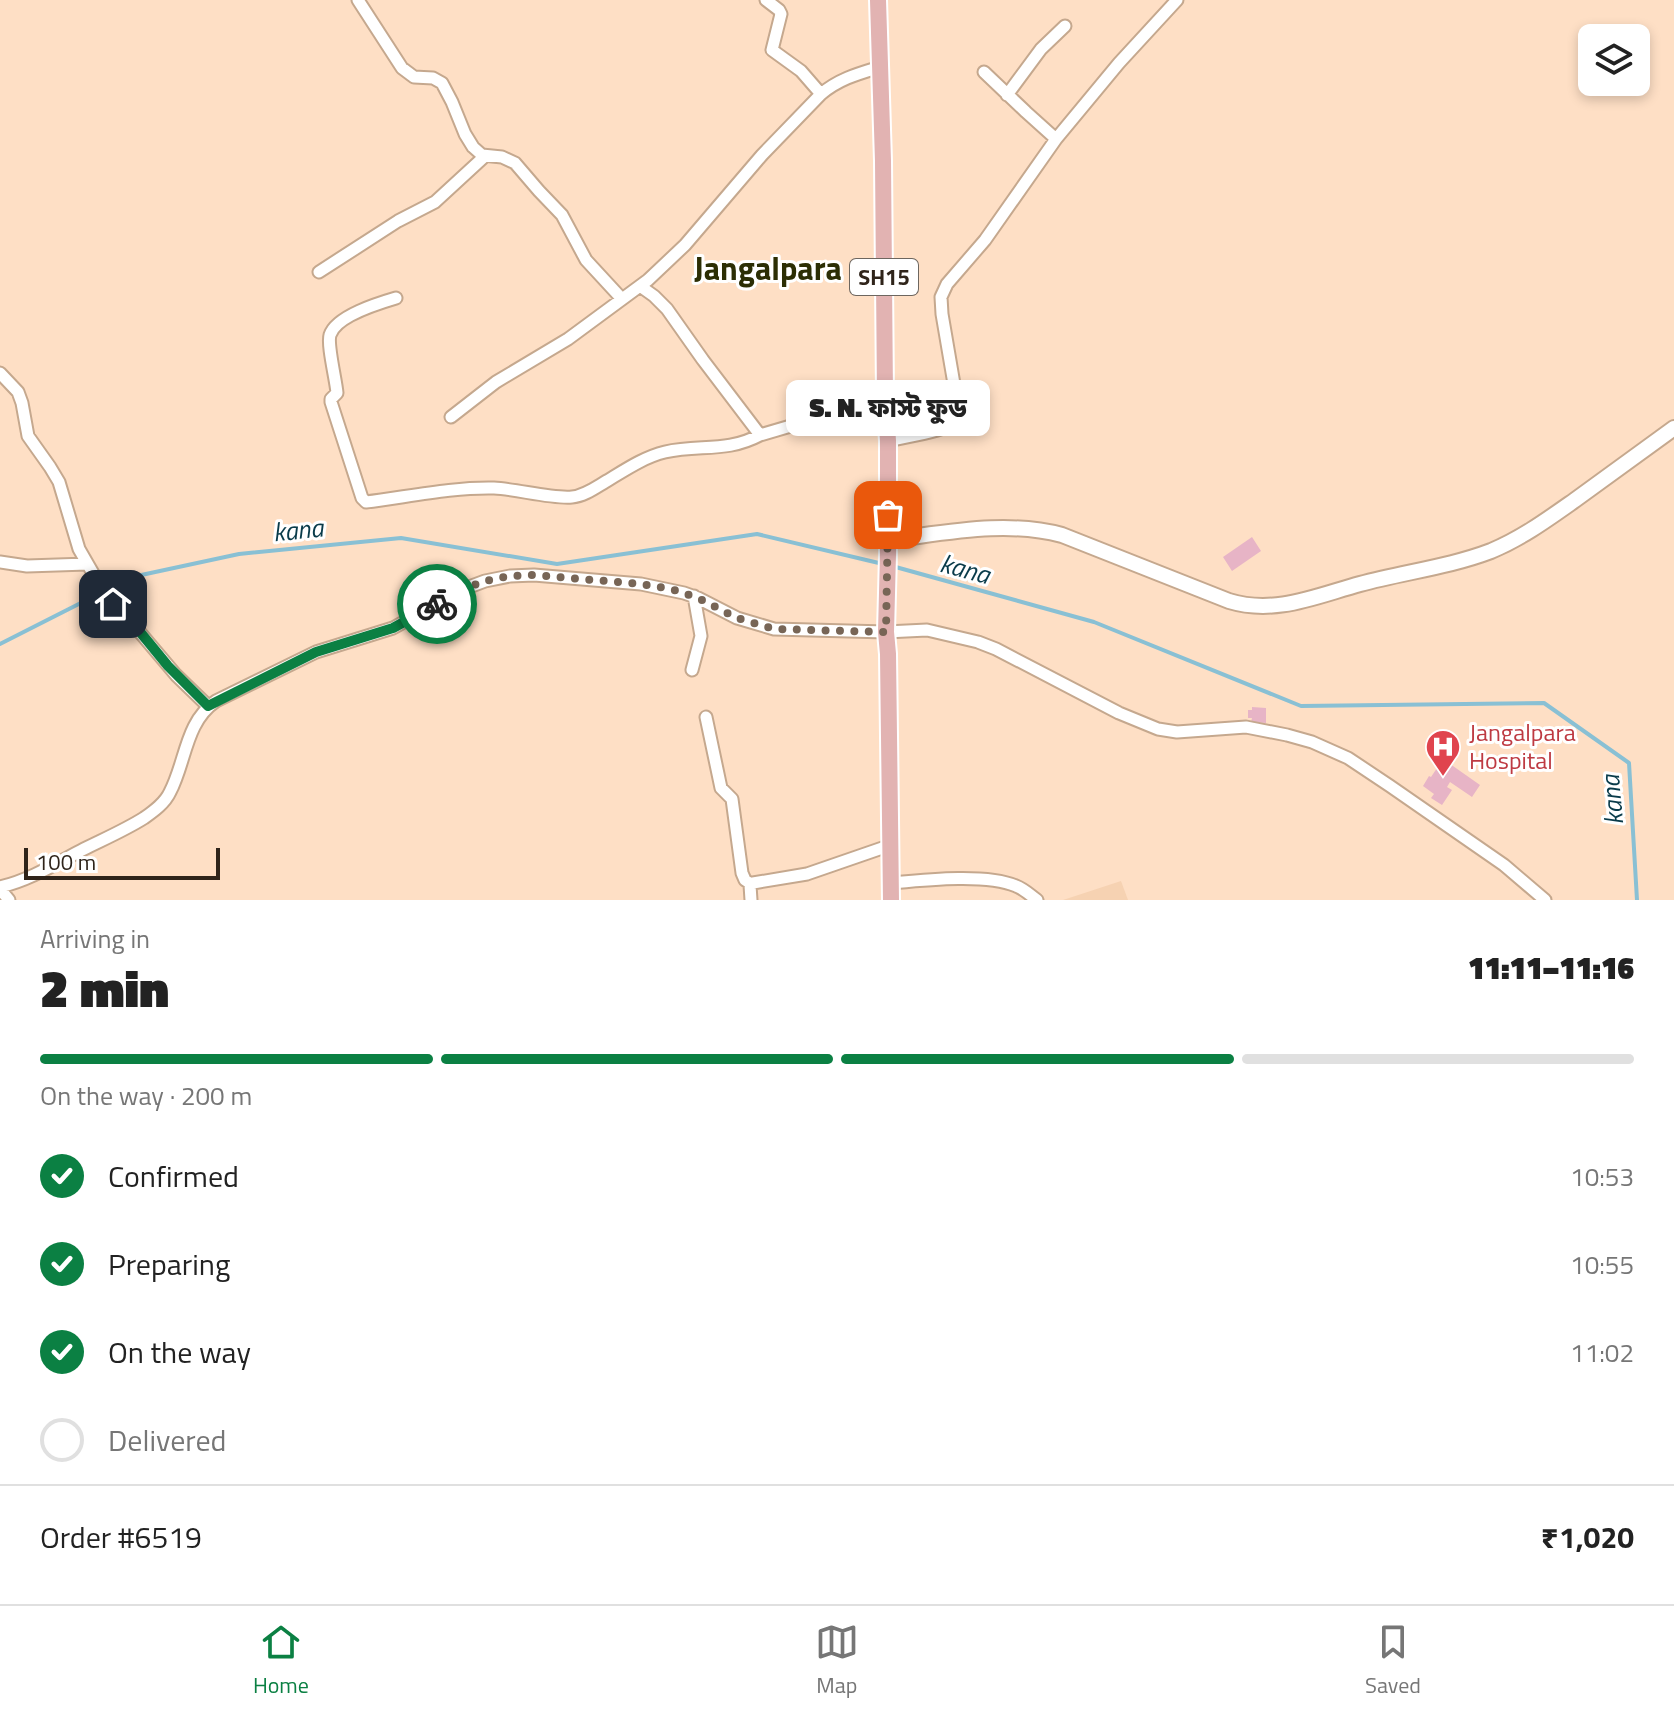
<!DOCTYPE html>
<html lang="en">
<head>
<meta charset="utf-8">
<style>
  body { margin:0; font-family:"Titillium Web","Noto Sans Bengali",sans-serif; background:#f6f6f6; color:#222; height:100vh; display:flex; flex-direction:column; font-size:30px; white-space:nowrap }
  * { box-sizing:border-box; margin:0 }
  p { font-size:26px; color:#767676 }
  .icon { flex:none; width:44px; height:44px; fill:none; stroke:currentColor; stroke-width:2; stroke-linecap:round; stroke-linejoin:round }
  .map { position:relative; height:900px; overflow:hidden }
  .side { display:flex; flex-direction:column; background:#fff; flex:1 }
  .side>* { flex:none }
  .tools { position:absolute; left:1578px; top:24px; display:grid; gap:16px }
  .tools a { display:grid; place-items:center; width:72px; height:72px; border-radius:12px; background:#fff; box-shadow:0 4px 12px #0003; font-size:40px }
  .scale { position:absolute; left:24px; bottom:20px; width:196px; box-sizing:border-box; padding-left:8px; border:4px solid #2f241a; border-top:0; font-size:22px; line-height:28px; white-space:nowrap; color:#2f241a; -webkit-text-stroke:6px #fff; paint-order:stroke }
  .pin { position:absolute; display:grid; place-items:center; width:68px; height:68px; color:#fff; margin:-34px; border-radius:16px; box-shadow:0 4px 12px #0006 }
  .courier { position:absolute; display:grid; place-items:center; width:80px; height:80px; margin:-40px; border:6px solid #0b8043; border-radius:50%; background:#fff; color:#222; box-shadow:0 2px 10px #0007 }
  .bubble { position:absolute; height:56px; border-radius:12px; background:#fff; box-shadow:0 4px 12px #0003; font-size:26px; font-weight:800; line-height:56px; text-align:center }
  .headline em { font-style:normal; font-weight:800 }
  .headline div { display:flex; flex-direction:column-reverse }
  .headline { display:flex; align-items:center; justify-content:space-between; height:136px; padding:0 40px }
  h1 { font-size:52px; font-weight:800; line-height:60px }
  .bar { display:grid; grid-template-columns:repeat(4,1fr); gap:12px 8px; align-content:center; height:96px; padding:0 40px }
  .bar i { height:10px; border-radius:6px; background:#e0e0e0 }
  .bar .on { background:#0b8043 }
  .bar p { grid-column:span 4 }
  .line { display:flex; align-items:center; gap:20px; padding:0 40px; border-top:2px solid #e0e0e0 }
  .line div { flex:1 }
  ol { padding:0 40px; list-style:none }
  li { display:flex; align-items:center; gap:24px; height:88px }
  li p { margin-inline-start:auto }
  li .icon { padding:8px; border-radius:50%; background:#0b8043; color:#fff; stroke-width:4 }
  li:last-child { color:#767676 }
  li i { width:44px; height:44px; border:4px solid #e0e0e0; border-radius:50% }
  .menu { display:flex; justify-content:space-around; align-items:center; height:112px; border-top:2px solid #e0e0e0; background:#fff; font-size:22px; color:#767676 }
  .menu a { display:grid; justify-items:center; gap:4px }
  .menu .on { color:#0b8043 }
  .map>svg:first-child { display:block }
</style>
</head>
<body>
<div class="map">
<svg width="1674" height="900" viewBox="0 0 1674 900">
  <rect width="100%" height="100%" fill="#fedfc5"/>
  <path fill="#f6d2b2" d="M 1121,881 L 1128,900 L 1063,900 Z"/>
  <g fill="none" stroke-linecap="round" stroke-linejoin="round">
    <path stroke="#89c0d4" stroke-width="4" d="M 892,566 L 1094,622 L 1301,706 L 1544,703 L 1629,763 L 1637,900
      M 0,644 L 132,577 L 239,554 L 401,538 L 557,564 L 757,534 L 883,564"/>
  </g>
  <path fill="#e7b4c6" d="M 1252,537 L 1261,551 L 1232,571 L 1223,557 Z
    M 1252,707 L 1266,708 L 1266,723 L 1251,722 L 1252,718 L 1248,718 L 1248,710 L 1252,710 Z
    M 1443,759 L 1480,785 L 1472,797 L 1450,782 L 1447,787 L 1452,790 L 1442,805 L 1431,798 L 1434,794 L 1423,786 L 1429,776 L 1431,777 Z"/>
  <g fill="none" stroke-linecap="round" stroke-linejoin="round">
    <defs>
      <path id="minor" d="M 358,0 L 402,68 L 414,77 L 433,78 L 442,83 L 452,102 L 465,134 L 473,147 L 482,155 L 502,157 L 515,163 L 539,191 L 562,215 L 586,260 L 622,299
        M 766,0 L 779,10 L 781,14 L 772,50 L 801,71 L 821,94
        M 984,72 L 1026,112 L 1056,139
        M 1007,95 L 1041,49 L 1065,26
        M 319,272 L 398,221 L 435,202 L 485,156
        M 640,286 L 654,296 L 667,309 L 703,360 L 760,435 L 811,420 L 885,407
        M 396,298 C 379,303 336,316 330,335 C 327,345 336,380 337,393 L 331,399 L 331,402 L 362,498 L 366,502 C 407,497 453,487 494,488 C 517,489 551,499 572,497 C 584,496 595,488 605,482 C 625,470 644,457 665,452 C 700,444 726,453 760,435
        M 0,373 L 18,392 L 22,403 L 28,436 L 50,467 L 59,482 L 79,549 L 106,596 L 121,610 L 176,675 L 208,706
        M 451,417 L 496,382 L 568,339 L 648,280 L 685,245 L 762,155 L 821,94 C 839,79 857,74 880,67
        M 888,441 C 907,436 946,432 960,419 L 942,314 L 941,297 L 947,284 L 985,240 L 1056,139 L 1119,63 L 1177,0
        M 0,562 L 27,566 L 87,564
        M 692,670 L 701,636 L 694,596
        M 706,717 L 721,788 L 732,799 L 742,873 L 745,880 L 751,884
        M 891,883 C 923,880 987,873 1016,886 C 1024,889 1030,895 1037,900
        M 0,887 C 30,880 57,863 84,849 C 104,839 125,830 144,818 C 154,811 165,803 170,792 C 186,762 185,722 216,701 L 316,652 L 393,628 L 461,590 L 485,581 L 510,576 L 534,575 L 641,584 L 684,593 L 698,598 L 737,618 L 774,629 L 886,632 L 927,630 L 978,642 L 996,649 L 1119,713 L 1158,729 L 1177,732 L 1246,727 L 1287,735 L 1312,742 L 1348,758 L 1390,786 L 1504,865 L 1545,900
        M 0,889 L 9,900
        M 751,900 L 750,885 L 753,883 L 807,874 L 891,845"/>
      <path id="tertiary" d="M 888,540 C 946,533 1005,520 1062,535 L 1229,601 C 1275,615 1316,596 1360,584 C 1404,572 1449,567 1491,551 C 1522,538 1548,519 1575,500 C 1608,476 1641,452 1674,428"/>
      <path id="primary" d="M 878,0 L 883,161 L 885,396 L 888,441 L 888,554 L 886,632 L 888,654 L 891,900"/>
    </defs>
    <use href="#minor" stroke="#c5a88e" stroke-width="15"/>
    <use href="#tertiary" stroke="#c5a88e" stroke-width="18"/>
    <use href="#primary" stroke="#fff" stroke-width="20"/>
    <use href="#minor" stroke="#fff" stroke-width="11"/>
    <use href="#tertiary" stroke="#fff" stroke-width="14"/>
    <use href="#primary" stroke="#e2b3b2" stroke-width="16"/>
  </g>
  <g fill="none" stroke-linecap="round" stroke-linejoin="round">
    <path stroke="#776556" stroke-width="8" stroke-dasharray="0 14.4" d="M 437,604 L 461,590 L 485,581 L 510,576 L 534,575 L 641,584 L 671,589 L 698,598 L 737,618 L 774,629 L 886,632 L 888,515"/>
    <path stroke="#0b8043" stroke-width="10" d="M 113,604 L 136,627 L 168,666 L 208,706 L 316,652 L 393,628 L 437,604"/>
  </g>
  <defs>
    <symbol id="hospital-pin" viewBox="-11 -11 22 30"><path d="M0 17L-7.5 6A9.5 9.5 0 1 1 7.5 6Z" fill="#e0444e" stroke="#fff"/><path d="M-5-5h3v3.5h4V-5h3V5h-3V1.5h-4V5h-3Z" fill="#fff"/></symbol>
  </defs>
  <g fill-rule="evenodd">
    <use href="#hospital-pin" x="1423" y="727" width="40" height="54"/>
  </g>
  <g text-anchor="middle" stroke-width="6" stroke-linejoin="round" paint-order="stroke">
    <rect fill="#fff" stroke="#6d665f" stroke-width="2" x="850" y="259" width="68" height="36" rx="6"/>
    <g font-size="22" font-weight="bold" fill="#2f241a">
      <text x="884" y="285">SH15</text>
    </g>
    <g font-size="24" fill="#be3a42" stroke="#fff" text-anchor="start">
      <text x="1469" y="741">Jangalpara<tspan x="1469" dy="28">Hospital</tspan></text>
    </g>
    <g font-size="26" font-style="italic" fill="#093b4a" stroke="#fff">
      <text transform="translate(298 530) rotate(-6)" y="9">kana</text>
      <text transform="translate(965 569) rotate(15)" y="9">kana</text>
      <text transform="translate(1612 800) rotate(-95)" y="9">kana</text>
    </g>
    <g font-size="32" font-weight="bold" fill="#2c2e04" stroke="#fff">
      <text x="768" y="280">Jangalpara</text>
    </g>
  </g>
</svg>
<div class="tools">
<a><svg class="icon" aria-label="layers" viewBox="0 0 24 24"><path d="M12 4l9 5-9 5-9-5zM3 14l9 5 9-5"/></svg></a>
</div>
<div class="scale">100 m</div>
<div class="pin" style="left:888px;top:515px;background:#ea580c"><svg class="icon" aria-label="bag" viewBox="0 0 24 24"><path d="M5 8h14l-1 12H6zM9 8a3 3 0 0 1 6 0"/></svg></div>
<div class="pin" style="left:113px;top:604px;background:#1f2937"><svg class="icon" aria-label="home" viewBox="0 0 24 24"><path d="M3 11l9-7 9 7M6 9v11h12V9"/></svg></div>
<div class="courier" style="left:437px;top:604px"><svg class="icon" aria-label="bike" viewBox="0 0 24 24"><circle cx="6" cy="16" r="4"/><circle cx="18" cy="16" r="4"/><path d="M6 16l4-8h5l3 8M10 8l3 8H6M13 5h3"/></svg></div>
<div class="bubble" style="left:786px;top:380px;width:204px">S. N. ফাস্ট ফুড</div>
</div>
<section class="side">
<div class="headline"><div><h1>2 min</h1><p>Arriving in</p></div><em>11:11–11:16</em></div>
<div class="bar"><i class="on"></i><i class="on"></i><i class="on"></i><i></i><p>On the way · 200 m</p></div>
<ol>
<li><svg class="icon" aria-label="check" viewBox="0 0 24 24"><path d="M5 12l5 5 9-10"/></svg>Confirmed<p>10:53</p></li>
<li><svg class="icon" aria-label="check" viewBox="0 0 24 24"><path d="M5 12l5 5 9-10"/></svg>Preparing<p>10:55</p></li>
<li><svg class="icon" aria-label="check" viewBox="0 0 24 24"><path d="M5 12l5 5 9-10"/></svg>On the way<p>11:02</p></li>
<li><i></i>Delivered</li>
</ol>
<div class="line" style="height:104px"><div>Order #6519</div><b>₹1,020</b></div>
</section>
<nav class="menu">
<a class="on"><svg class="icon" aria-label="home" viewBox="0 0 24 24"><path d="M3 11l9-7 9 7M6 9v11h12V9"/></svg>Home</a>
<a><svg class="icon" aria-label="map" viewBox="0 0 24 24"><path d="M3 6l6-2 6 2 6-2v14l-6 2-6-2-6 2zM9 4v14M15 6v14"/></svg>Map</a>
<a><svg class="icon" aria-label="saved" viewBox="0 0 24 24"><path d="M7 4h10v16l-5-4-5 4z"/></svg>Saved</a>
</nav>
</body>
</html>
